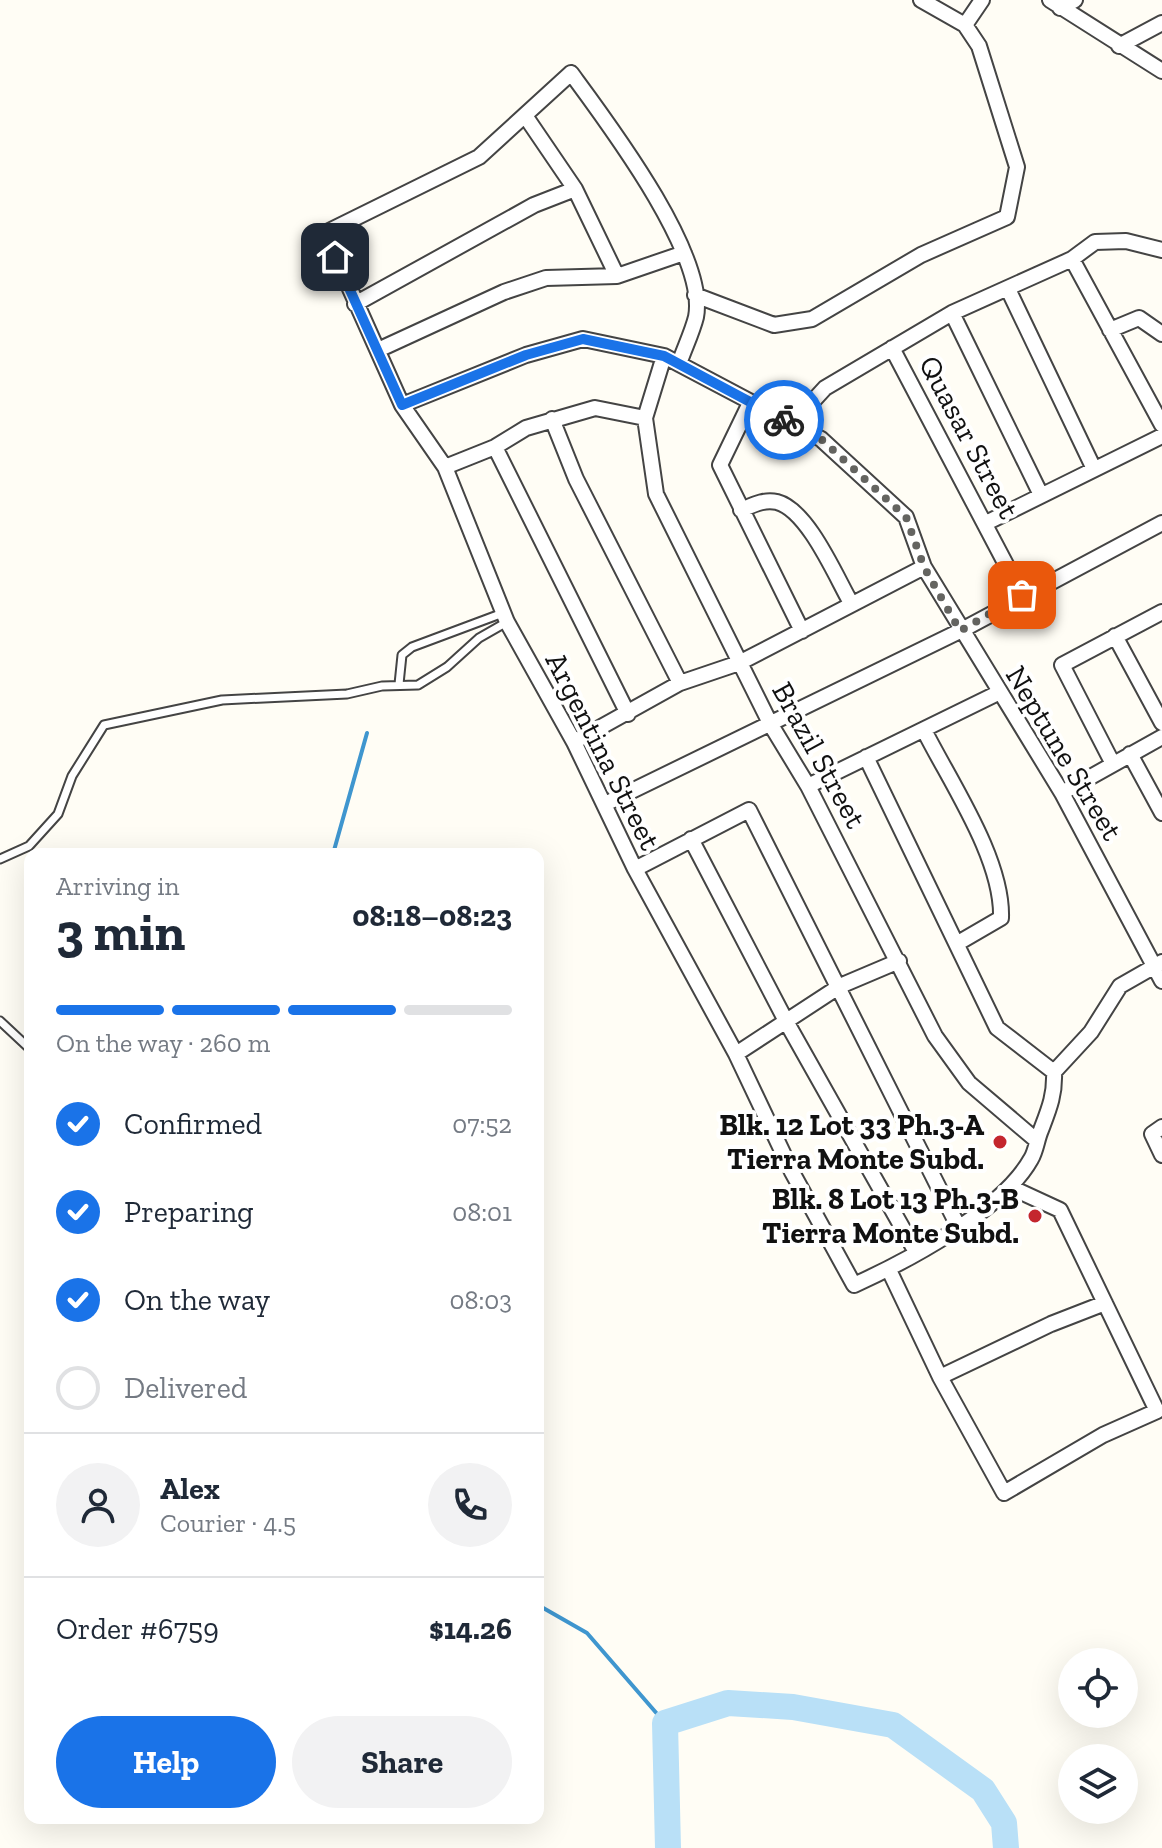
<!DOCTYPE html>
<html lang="en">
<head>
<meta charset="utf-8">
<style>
  body { margin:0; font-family:"Zilla Slab",serif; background:#f2f2f3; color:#1f2937; height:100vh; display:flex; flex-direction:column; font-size:30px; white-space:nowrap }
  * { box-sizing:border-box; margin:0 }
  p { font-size:26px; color:#747a83 }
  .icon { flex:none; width:44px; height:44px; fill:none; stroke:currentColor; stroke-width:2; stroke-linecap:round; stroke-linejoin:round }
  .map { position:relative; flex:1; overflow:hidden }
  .sheet { position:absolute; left:24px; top:848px; width:520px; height:976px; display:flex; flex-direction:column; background:#fff; border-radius:16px; box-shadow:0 8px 32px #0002 }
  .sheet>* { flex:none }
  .tools { position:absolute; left:1058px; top:1648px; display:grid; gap:16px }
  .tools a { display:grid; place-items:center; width:80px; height:80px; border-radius:50%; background:#fff; box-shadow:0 8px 32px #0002; font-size:40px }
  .pin { position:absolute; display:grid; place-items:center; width:68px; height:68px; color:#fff; margin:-34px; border-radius:16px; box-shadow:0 4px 12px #0006 }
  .courier { position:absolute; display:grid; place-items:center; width:80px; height:80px; margin:-40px; border:6px solid #1a73e8; border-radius:50%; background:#fff; color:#222; box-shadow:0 2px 10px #0007 }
  .overview em { font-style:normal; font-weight:800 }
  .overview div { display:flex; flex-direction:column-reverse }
  .overview { display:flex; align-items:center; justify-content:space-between; height:136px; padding:0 32px }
  h1 { font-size:52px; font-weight:800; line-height:60px }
  .bar { display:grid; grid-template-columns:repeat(4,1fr); gap:12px 8px; align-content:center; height:96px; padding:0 32px }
  .bar i { height:10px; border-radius:6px; background:#e0e1e3 }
  .bar .selected { background:#1a73e8 }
  .bar p { grid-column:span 4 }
  .line { display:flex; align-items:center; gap:20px; padding:0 32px; border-top:2px solid #e0e1e3 }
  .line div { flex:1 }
  .round { display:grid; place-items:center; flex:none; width:84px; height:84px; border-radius:42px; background:#f2f2f3 }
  ol { padding:0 32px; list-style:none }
  li { display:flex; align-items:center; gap:24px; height:88px }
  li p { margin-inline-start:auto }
  li .icon { padding:8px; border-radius:50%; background:#1a73e8; color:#fff; stroke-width:4 }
  li:last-child { color:#747a83 }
  li i { width:44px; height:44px; border:4px solid #e0e1e3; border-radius:50% }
  .action { display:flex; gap:16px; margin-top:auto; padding:16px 32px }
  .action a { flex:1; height:92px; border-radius:48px; background:#1a73e8; color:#fff; font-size:32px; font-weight:800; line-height:92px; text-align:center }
  .action a+a { background:#f2f2f3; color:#1f2937 }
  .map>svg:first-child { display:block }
</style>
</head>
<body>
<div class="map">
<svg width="1162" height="1848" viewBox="0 0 1162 1848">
  <rect width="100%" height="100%" fill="#fffdf5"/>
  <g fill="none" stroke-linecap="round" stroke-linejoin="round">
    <path stroke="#3f96cf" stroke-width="4" d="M 333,854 L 367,733
      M 538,1605 L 587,1633 L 665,1723"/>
    <path stroke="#b9e0f7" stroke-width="26" d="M 668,1848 L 665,1723 L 728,1703 L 793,1707 L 893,1725 L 983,1790 L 1004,1823 L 1006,1848"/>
    <defs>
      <path id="service" d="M 399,684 L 402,655 L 412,647 L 503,613
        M 0,859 L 29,846 L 58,814 L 72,776 L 104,725 L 222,700 L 347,694 L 382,686 L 418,685 L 447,667 L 479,638 L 507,622
        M 0,1021 L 30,1049"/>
      <path id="minor" d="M 1050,0 L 1162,71
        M 1060,8 L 1075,0
        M 965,25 L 982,0
        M 1119,46 L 1162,23
        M 526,117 L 575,189 L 617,276
        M 1072,259 L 1162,425
        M 1008,289 L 1094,469
        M 695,295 L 774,325 L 812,319 L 921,255 L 1007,217 L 1017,167 L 979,46 L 965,25 L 921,0
        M 355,304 L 534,205 L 575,189
        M 952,313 L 1041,495
        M 1110,330 L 1139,318 L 1162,334
        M 892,348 L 1022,595
        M 378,350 L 504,292 L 546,278 L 617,276 L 684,253
        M 664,356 L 645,418 L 656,494 L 771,725 L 808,786 L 935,1036 L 969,1083 L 1036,1140
        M 679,364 C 684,349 692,333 696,317 C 708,255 607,122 571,73 L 479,157 L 325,233 L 402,405 L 445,467 L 507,622 L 574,742 L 635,869 L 736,1054 L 792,1172 L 854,1285 C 907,1261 1002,1211 1031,1159 C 1036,1151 1037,1139 1041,1130 C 1049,1109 1055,1095 1054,1072 L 1091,1032 L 1120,986 L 1162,962
        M 750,403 L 720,465 L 802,631
        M 402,405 L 526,355 L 583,339 L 664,356 L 821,439 L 906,517 L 924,567 L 1062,793 L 1162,981
        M 552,419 L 576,479 L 680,683
        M 792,424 L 825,388 L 952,313 L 1072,259 L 1095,242 L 1126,241 L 1162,250
        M 495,447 L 628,714
        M 445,467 L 495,447 L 526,428 L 595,408 L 645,418
        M 741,510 C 753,505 764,499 777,502 C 808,510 836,577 851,603
        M 986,523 L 1162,436
        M 1115,636 L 1162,723
        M 924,730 C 950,782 1003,859 1001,918 L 958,943
        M 574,742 L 680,683 L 739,663 L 924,567
        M 1130,754 L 1162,813
        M 866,757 L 997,1028 L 1054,1072
        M 1113,764 L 1062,665 L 1162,612
        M 808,786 L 1000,692
        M 1062,793 L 1162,737
        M 605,804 L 960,631 L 1162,523
        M 691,839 L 787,1023 L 916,1252
        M 635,869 L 749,810 L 958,1226
        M 736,1054 L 840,986 L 899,961
        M 1162,1127 L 1152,1134 L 1162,1155
        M 889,1270 L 940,1377 L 1004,1493 L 1103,1435 L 1157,1411 L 1060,1210 L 1010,1187
        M 940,1377 L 1051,1324 L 1105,1303"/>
    </defs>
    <use href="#service" stroke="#444" stroke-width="11"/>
    <use href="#minor" stroke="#444" stroke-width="18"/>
    <use href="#service" stroke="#fff" stroke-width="7"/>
    <use href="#minor" stroke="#fff" stroke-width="14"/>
  </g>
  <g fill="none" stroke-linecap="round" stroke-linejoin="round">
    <path stroke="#646461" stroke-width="8" stroke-dasharray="0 14.4" d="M 784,420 L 821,439 L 906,517 L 924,567 L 960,631 L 1022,595"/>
    <path stroke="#1a73e8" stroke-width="10" d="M 335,257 L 402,405 L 526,355 L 583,339 L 664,356 L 784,420"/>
  </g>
  <g fill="#c4262e" stroke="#fff" stroke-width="3">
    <circle cx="1000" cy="1142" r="8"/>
    <circle cx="1035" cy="1216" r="8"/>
  </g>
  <g text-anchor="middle" stroke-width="8" stroke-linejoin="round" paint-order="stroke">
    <g font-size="30" fill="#111" stroke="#fff">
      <text transform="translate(969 437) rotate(62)" y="10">Quasar Street</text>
      <text transform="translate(603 751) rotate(63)" y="10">Argentina Street</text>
      <text transform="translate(1064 753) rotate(59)" y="10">Neptune Street</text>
      <text transform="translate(819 755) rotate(61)" y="10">Brazil Street</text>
    </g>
    <g font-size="30" font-weight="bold" fill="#111" stroke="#fff" text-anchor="end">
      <text x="984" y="1135">Blk. 12 Lot 33 Ph.3-A<tspan x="984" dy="34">Tierra Monte Subd.</tspan></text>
      <text x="1019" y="1209">Blk. 8 Lot 13 Ph.3-B<tspan x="1019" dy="34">Tierra Monte Subd.</tspan></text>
    </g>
  </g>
</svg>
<div class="tools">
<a><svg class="icon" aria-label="locate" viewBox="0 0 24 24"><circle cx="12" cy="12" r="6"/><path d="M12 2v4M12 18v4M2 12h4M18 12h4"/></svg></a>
<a><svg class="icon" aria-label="layers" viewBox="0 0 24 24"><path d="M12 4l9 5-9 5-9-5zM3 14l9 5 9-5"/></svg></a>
</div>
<div class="pin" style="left:1022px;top:595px;background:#ea580c"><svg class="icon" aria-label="bag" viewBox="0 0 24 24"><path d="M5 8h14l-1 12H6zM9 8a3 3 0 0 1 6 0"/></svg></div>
<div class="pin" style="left:335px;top:257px;background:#1f2937"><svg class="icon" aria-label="home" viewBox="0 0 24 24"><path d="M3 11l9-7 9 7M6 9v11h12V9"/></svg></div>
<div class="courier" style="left:784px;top:420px"><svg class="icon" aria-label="bike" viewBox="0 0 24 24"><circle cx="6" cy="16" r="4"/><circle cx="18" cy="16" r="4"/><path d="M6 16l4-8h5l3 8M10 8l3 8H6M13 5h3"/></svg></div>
<section class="sheet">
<div class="overview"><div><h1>3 min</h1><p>Arriving in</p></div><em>08:18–08:23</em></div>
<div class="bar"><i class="selected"></i><i class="selected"></i><i class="selected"></i><i></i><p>On the way · 260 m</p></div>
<ol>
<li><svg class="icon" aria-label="check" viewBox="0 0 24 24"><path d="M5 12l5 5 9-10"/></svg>Confirmed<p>07:52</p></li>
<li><svg class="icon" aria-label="check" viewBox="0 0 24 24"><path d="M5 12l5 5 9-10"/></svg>Preparing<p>08:01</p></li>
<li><svg class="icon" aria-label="check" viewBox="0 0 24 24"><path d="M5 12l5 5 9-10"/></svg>On the way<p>08:03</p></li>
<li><i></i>Delivered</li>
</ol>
<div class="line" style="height:144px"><a class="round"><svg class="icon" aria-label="person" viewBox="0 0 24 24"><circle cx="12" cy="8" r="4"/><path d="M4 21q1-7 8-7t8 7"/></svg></a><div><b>Alex</b><p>Courier · 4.5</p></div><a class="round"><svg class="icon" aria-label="phone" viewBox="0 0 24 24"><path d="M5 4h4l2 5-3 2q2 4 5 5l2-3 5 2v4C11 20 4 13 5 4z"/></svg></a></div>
<div class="line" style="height:104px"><div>Order #6759</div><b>$14.26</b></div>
<div class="action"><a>Help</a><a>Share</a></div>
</section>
</div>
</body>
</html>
